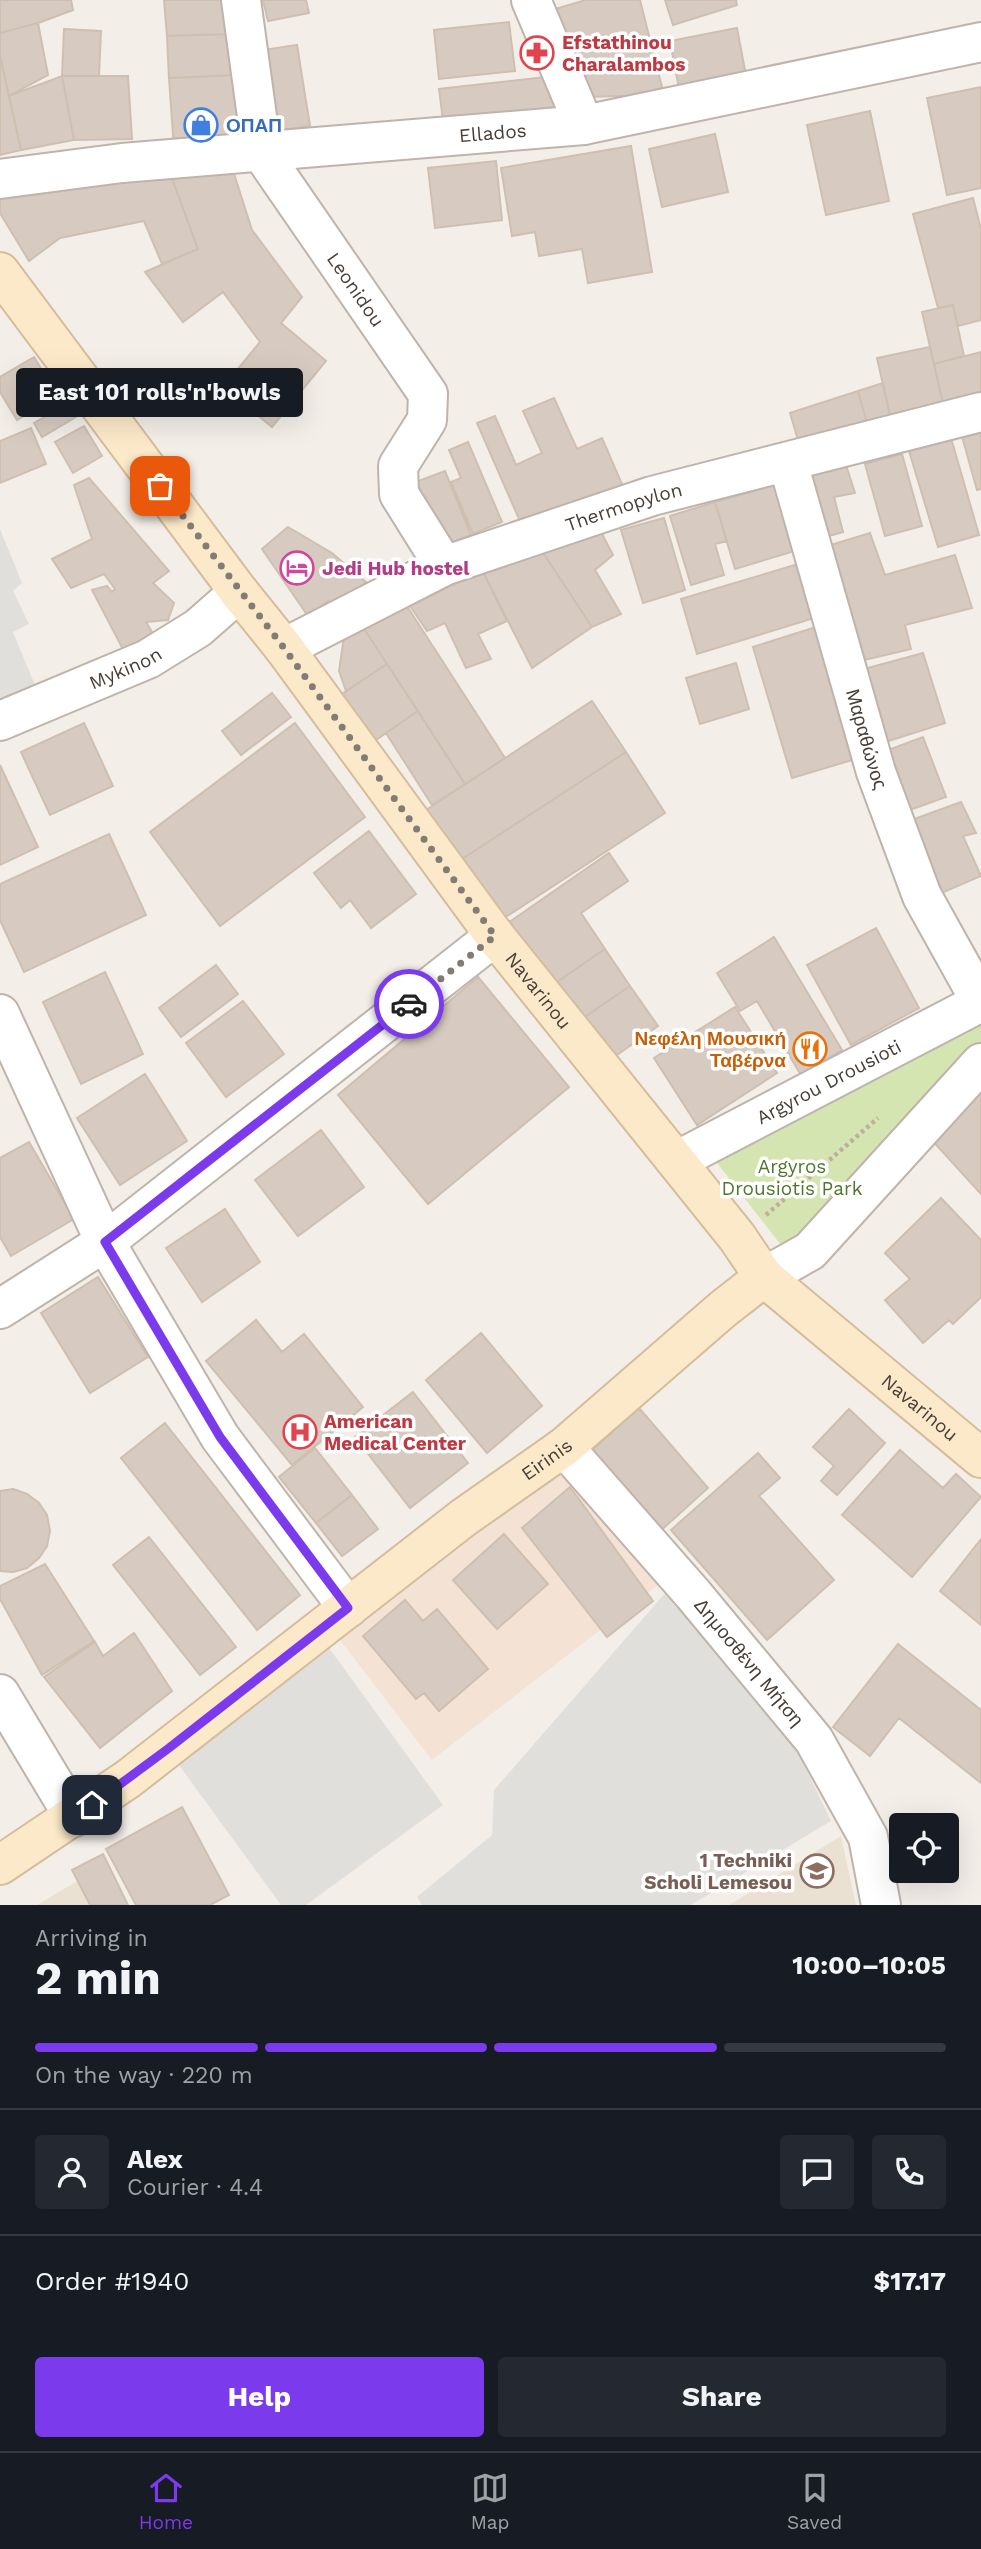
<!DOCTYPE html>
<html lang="en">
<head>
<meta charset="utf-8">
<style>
  body { margin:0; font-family:"Work Sans",sans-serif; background:#242831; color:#f1f3f6; height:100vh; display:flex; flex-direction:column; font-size:26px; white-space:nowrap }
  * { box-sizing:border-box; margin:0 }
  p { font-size:23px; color:#9ea1a6 }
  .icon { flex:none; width:38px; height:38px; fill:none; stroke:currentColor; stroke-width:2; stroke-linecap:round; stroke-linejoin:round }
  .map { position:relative; height:1905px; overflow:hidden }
  .details { display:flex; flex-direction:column; background:#171b24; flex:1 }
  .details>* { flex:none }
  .buttons { position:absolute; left:889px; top:1813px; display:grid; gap:14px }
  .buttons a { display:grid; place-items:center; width:70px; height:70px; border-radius:7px; background:#171b24; box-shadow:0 7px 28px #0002; font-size:35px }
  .pin { position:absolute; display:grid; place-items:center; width:60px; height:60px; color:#fff; margin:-30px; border-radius:14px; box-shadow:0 4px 10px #0006 }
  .courier { position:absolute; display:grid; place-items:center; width:70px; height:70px; margin:-35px; border:5px solid #7c3aed; border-radius:50%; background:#fff; color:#222; box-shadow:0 2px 9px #0007 }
  .bubble { position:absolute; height:49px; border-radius:7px; background:#171b24; box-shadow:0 7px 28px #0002; font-size:23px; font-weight:700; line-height:49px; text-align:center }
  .overview em { font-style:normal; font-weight:700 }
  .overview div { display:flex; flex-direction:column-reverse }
  .overview { display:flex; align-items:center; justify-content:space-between; height:119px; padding:0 35px }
  h1 { font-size:46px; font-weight:700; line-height:52px }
  .bar { display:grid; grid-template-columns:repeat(4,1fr); gap:10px 7px; align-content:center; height:84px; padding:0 35px }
  .bar i { height:9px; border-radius:5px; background:#363941 }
  .bar .current { background:#7c3aed }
  .bar p { grid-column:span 4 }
  .line { display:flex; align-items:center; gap:18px; padding:0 35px; border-top:2px solid #363941 }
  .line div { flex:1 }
  .round { display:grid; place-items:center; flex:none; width:74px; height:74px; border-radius:7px; background:#242831 }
  .cta { display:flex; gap:14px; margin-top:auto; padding:14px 35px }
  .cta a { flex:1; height:80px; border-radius:7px; background:#7c3aed; color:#fff; font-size:28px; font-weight:700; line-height:80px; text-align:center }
  .cta a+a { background:#242831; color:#f1f3f6 }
  .menu { display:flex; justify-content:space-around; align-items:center; height:98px; border-top:2px solid #363941; background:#171b24; font-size:19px; color:#9ea1a6 }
  .menu a { display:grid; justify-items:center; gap:4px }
  .menu .current { color:#7c3aed }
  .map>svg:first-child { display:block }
</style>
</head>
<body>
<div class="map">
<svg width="981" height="1905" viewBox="0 0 981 1905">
  <rect width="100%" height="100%" fill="#f3eee8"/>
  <path fill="#f4e2d4" d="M 563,1461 L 658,1585 L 432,1760 L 337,1636 Z"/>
  <path fill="#ebe1d2" d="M 841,1836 L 856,1905 L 729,1905 Z
    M 96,1870 L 113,1905 L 37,1905 Z"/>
  <path fill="#d5e5b2" d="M 978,1021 L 981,1026 L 981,1052 L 788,1254 L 714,1159 Z"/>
  <path fill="#e1dfdc" d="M 0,529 L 22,583 L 13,591 L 29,624 L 13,632 L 35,685 L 0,699 Z
    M 666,1592 L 680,1607 L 796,1748 L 831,1821 L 691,1905 L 422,1905 L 417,1897 L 492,1835 L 494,1790 Z
    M 327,1645 L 443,1805 L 306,1905 L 281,1905 L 173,1757 Z"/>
  <path fill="#d7cbc1" stroke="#cebfb1" stroke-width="2" d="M 0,0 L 71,0 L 73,10 L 38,23 L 0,33 Z
    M 164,0 L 228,0 L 235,34 L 167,36 Z
    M 263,0 L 306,0 L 309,13 L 268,21 Z
    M 586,0 L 640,0 L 664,95 L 584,97 L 555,9 Z
    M 665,0 L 736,0 L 737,5 L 673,25 Z
    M 509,22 L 515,71 L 439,79 L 434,30 Z
    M 38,23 L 48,75 L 9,96 L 0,56 L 0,33 Z
    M 737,28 L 748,86 L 681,99 L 670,41 Z
    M 64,29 L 101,31 L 99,76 L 62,76 Z
    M 235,34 L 237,75 L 169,78 L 167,36 Z
    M 297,45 L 310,126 L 269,132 L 257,51 Z
    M 0,56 L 21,150 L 0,155 Z
    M 237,75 L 242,143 L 174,149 L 169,78 Z
    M 62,76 L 74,140 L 21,150 L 9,96 Z
    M 62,76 L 128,76 L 132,139 L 74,140 Z
    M 554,76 L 559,115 L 444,128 L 439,89 Z
    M 981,87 L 981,188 L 947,195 L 927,98 Z
    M 870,111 L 889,201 L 826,215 L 807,125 Z
    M 715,134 L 728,192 L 662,207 L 649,149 Z
    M 631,146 L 652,272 L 588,283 L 582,249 L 539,256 L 535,232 L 512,236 L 501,168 Z
    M 496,161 L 502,220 L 435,228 L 428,168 Z
    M 170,173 L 234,174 L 252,230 L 302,297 L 281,323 L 326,361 L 272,427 L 223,387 L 260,342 L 223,292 L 183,322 L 145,272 L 198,249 Z
    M 170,173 L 198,249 L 162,264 L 144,221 L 60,238 L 29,261 L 0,213 L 0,196 Z
    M 973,198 L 981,229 L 981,320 L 958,326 L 953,305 L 938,308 L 913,214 Z
    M 953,305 L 964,356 L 934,364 L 922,312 Z
    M 930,347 L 944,408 L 891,420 L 877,358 Z
    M 981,352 L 981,399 L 944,408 L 934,364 Z
    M 34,357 L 57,395 L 17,420 L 0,392 L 0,377 Z
    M 883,383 L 891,420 L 868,427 L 858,391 Z
    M 858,391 L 868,427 L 800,447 L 790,413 Z
    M 554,398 L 577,449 L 602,438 L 625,491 L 526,535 L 477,423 L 495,416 L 516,465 L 542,453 L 523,411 Z
    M 68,403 L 76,417 L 42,437 L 34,423 Z
    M 84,426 L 102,456 L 73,473 L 55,442 Z
    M 31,428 L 46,464 L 0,483 L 0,441 Z
    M 981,428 L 981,489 L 977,490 L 961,433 Z
    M 951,438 L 979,535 L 938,547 L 909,451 Z
    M 468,442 L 502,522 L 473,534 L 451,482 L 461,478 L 449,450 Z
    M 902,454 L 922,526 L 885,536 L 865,464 Z
    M 844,459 L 855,493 L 834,497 L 843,532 L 818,539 L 802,470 Z
    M 445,471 L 471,535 L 439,548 L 413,483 Z
    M 89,478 L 169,571 L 153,583 L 174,603 L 168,620 L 146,622 L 159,644 L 126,655 L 92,590 L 107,586 L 112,592 L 115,589 L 104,574 L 71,588 L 52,559 L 92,539 L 74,485 Z
    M 782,483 L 801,549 L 735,569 L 715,502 Z
    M 715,502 L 727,541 L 715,544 L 724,575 L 691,585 L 670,516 Z
    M 664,518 L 685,590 L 643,603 L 621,530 Z
    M 288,527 L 332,553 L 366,582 L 337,611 L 328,601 L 308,616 L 262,549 Z
    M 599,528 L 613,555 L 595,570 L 621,614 L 592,627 L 540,548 Z
    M 870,533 L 885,575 L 955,555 L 972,608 L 905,625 L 911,649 L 851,663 L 821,548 Z
    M 540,548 L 592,627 L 532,668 L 482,570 Z
    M 798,564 L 814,618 L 697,654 L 681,599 Z
    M 482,570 L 507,621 L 478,634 L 491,659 L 466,668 L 445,623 L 427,631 L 410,606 Z
    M 403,600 L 505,758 L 465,784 L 363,627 Z
    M 819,626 L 859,758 L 792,778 L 753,647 Z
    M 363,627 L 387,664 L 346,691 L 339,671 L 344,637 Z
    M 923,653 L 945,723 L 876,745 L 857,671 Z
    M 736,663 L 749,709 L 700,724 L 686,678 Z
    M 387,664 L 418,711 L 370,744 L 339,696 Z
    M 272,693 L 291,717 L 241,755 L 222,731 Z
    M 592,701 L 626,752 L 456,863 L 423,812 Z
    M 418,711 L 465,784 L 432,805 L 386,733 Z
    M 84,723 L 113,786 L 50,815 L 21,752 Z
    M 295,723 L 365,817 L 220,926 L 150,832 Z
    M 923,737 L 946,797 L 899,814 L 880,753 Z
    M 626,752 L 665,813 L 501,920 L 456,863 Z
    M 0,765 L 38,847 L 0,865 Z
    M 961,802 L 976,833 L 963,836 L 981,876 L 930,898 L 903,823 Z
    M 369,831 L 416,894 L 371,928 L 350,900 L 341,908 L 314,873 Z
    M 109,834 L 146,915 L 24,972 L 0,920 L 0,884 Z
    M 609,853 L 628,881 L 581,913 L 605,949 L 551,986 L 508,923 Z
    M 876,928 L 919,1008 L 851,1045 L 807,965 Z
    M 774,937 L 842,1050 L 801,1075 L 757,1001 L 740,1011 L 717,973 Z
    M 605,949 L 630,986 L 576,1023 L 551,986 Z
    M 216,965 L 238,994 L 181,1037 L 159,1008 Z
    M 105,972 L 143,1054 L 81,1084 L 43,1002 Z
    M 478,977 L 569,1087 L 428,1204 L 338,1095 Z
    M 630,986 L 658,1026 L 604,1064 L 576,1023 Z
    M 243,1001 L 284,1054 L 226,1097 L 186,1043 Z
    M 735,1007 L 777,1073 L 697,1125 L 654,1058 Z
    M 145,1074 L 187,1141 L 120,1185 L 77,1118 Z
    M 981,1088 L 981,1194 L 930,1138 Z
    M 321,1130 L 364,1187 L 298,1236 L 255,1180 Z
    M 29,1142 L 74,1219 L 11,1256 L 0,1237 L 0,1158 Z
    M 941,1198 L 981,1240 L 981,1297 L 953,1324 L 949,1320 L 923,1343 L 885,1300 L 910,1279 L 885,1253 Z
    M 225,1209 L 260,1262 L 202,1302 L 166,1248 Z
    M 98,1277 L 148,1357 L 90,1393 L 41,1313 Z
    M 256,1320 L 282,1352 L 304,1334 L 363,1407 L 292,1465 L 206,1361 Z
    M 481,1333 L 542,1406 L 487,1453 L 426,1380 Z
    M 413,1392 L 468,1463 L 410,1508 L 355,1437 Z
    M 639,1408 L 708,1488 L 658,1533 L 589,1453 Z
    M 849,1409 L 885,1443 L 837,1495 L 821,1481 L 834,1466 L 813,1447 Z
    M 165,1423 L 300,1595 L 257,1630 L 121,1458 Z
    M 315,1448 L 352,1495 L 316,1523 L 279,1477 Z
    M 900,1450 L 943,1488 L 956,1474 L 981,1497 L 912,1577 L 842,1515 Z
    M 758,1453 L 780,1478 L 759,1496 L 834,1580 L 767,1640 L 671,1530 Z
    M 570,1487 L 653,1601 L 607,1637 L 522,1528 Z
    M 13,1489 L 27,1494 L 39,1503 L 47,1515 L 50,1531 L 47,1546 L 39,1558 L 27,1568 L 13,1572 L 0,1571 L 0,1491 Z
    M 352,1495 L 378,1529 L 342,1556 L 316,1523 Z
    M 504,1534 L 548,1584 L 497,1629 L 453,1580 Z
    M 149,1537 L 236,1647 L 200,1675 L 113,1565 Z
    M 981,1539 L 981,1625 L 940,1591 Z
    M 45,1564 L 94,1641 L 42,1675 L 0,1599 L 0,1586 Z
    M 405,1600 L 423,1621 L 437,1609 L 488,1669 L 439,1711 L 424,1693 L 416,1699 L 363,1636 Z
    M 134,1633 L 172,1691 L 100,1748 L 44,1677 L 95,1642 L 103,1656 Z
    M 898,1644 L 981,1710 L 981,1783 L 899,1718 L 870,1756 L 833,1727 Z
    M 182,1807 L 229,1895 L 210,1905 L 136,1905 L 106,1849 Z
    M 103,1854 L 128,1905 L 90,1905 L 72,1870 Z"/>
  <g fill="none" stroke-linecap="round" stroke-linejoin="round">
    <defs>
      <g id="minor">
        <path id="s1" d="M 241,0 L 262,153 L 428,394 L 427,420 L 398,466 L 399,494 L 444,566"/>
        <path d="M 531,0 L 584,125"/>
        <path id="s2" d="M 788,463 L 876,772 L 922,896 L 981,1002"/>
        <path id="s3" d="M 284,648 L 444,566 L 652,496 L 981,412"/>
        <path id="s4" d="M 0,721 L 148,659 L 198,628 L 239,592"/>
        <path d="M 0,1014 L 105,1242 L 220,1437 L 348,1608"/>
        <path id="s5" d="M 676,1161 L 981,1002"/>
        <path d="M 0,1309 L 105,1242 L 495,936"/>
        <path id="s6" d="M 564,1447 L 693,1594 L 814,1740 L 868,1837 L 881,1905"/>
      </g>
      <g id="tertiary">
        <path id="s7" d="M 0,179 L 122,163 L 584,125 L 981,42"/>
        <path d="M 764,1277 L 810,1251 L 981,1063"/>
        <path d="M 0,1694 L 74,1817"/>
      </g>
      <g id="secondary">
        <path id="s8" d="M 0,272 L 239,592 L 284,648 L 495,936 L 737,1237 L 764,1277 L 981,1458"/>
        <path id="s9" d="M 0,1865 L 128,1779 L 463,1518 L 564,1447 L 723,1309 L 764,1277"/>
      </g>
    </defs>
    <use href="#minor" stroke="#beb4ab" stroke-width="42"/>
    <use href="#tertiary" stroke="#beb4ab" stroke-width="42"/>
    <use href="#secondary" stroke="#d4bd9c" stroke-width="42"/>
    <path stroke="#bfae9d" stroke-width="4.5" stroke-dasharray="3.5 3.5" stroke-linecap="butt" d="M 766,1215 L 878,1118"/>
    <use href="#minor" stroke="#fff" stroke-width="38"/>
    <use href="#tertiary" stroke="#fff" stroke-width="38"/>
    <use href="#secondary" stroke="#fce9c9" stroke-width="38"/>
  </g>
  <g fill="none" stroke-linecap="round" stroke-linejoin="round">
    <path stroke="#837c75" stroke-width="7" stroke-dasharray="0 12.6" d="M 160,486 L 284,648 L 495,936 L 409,1004"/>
    <path stroke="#7c3aed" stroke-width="9" d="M 92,1805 L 169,1748 L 348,1608 L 220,1437 L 105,1242 L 409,1004"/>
  </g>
  <defs>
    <symbol id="pharmacy-ring" viewBox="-11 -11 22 22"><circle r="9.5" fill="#fff" stroke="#e0444e" stroke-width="1.5"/><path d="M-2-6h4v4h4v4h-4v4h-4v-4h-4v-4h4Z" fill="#e0444e"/></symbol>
    <symbol id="shop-ring" viewBox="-11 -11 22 22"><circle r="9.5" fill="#fff" stroke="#3f7fe0" stroke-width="1.5"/><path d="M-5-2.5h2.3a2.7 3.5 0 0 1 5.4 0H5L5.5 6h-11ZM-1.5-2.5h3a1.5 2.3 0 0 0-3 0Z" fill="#3f7fe0"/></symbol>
    <symbol id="hotel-ring" viewBox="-11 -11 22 22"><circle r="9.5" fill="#fff" stroke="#d1479c" stroke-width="1.5"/><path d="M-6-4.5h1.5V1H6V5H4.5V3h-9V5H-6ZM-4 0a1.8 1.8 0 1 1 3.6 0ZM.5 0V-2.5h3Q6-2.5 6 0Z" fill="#d1479c"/></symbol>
    <symbol id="restaurant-ring" viewBox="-11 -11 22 22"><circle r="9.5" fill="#fff" stroke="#e8710a" stroke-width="1.5"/><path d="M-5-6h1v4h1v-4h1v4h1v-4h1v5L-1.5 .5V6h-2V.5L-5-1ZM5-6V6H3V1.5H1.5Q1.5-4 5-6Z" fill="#e8710a"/></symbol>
    <symbol id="hospital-ring" viewBox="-11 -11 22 22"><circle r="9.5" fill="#fff" stroke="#e0444e" stroke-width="1.5"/><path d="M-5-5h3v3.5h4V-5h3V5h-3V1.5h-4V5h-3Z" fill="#e0444e"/></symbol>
    <symbol id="school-ring" viewBox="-11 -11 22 22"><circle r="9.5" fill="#fff" stroke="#8d6e63" stroke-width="1.5"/><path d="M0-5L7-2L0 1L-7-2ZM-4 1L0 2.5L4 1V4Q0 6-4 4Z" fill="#8d6e63"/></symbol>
  </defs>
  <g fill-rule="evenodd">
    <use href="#pharmacy-ring" x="518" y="34" width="38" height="38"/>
    <use href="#shop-ring" x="182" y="106" width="38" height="38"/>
    <use href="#hotel-ring" x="278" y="549" width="38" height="38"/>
    <use href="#restaurant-ring" x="791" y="1030" width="38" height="38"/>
    <use href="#hospital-ring" x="281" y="1413" width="38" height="38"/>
    <use href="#school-ring" x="798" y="1852" width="38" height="38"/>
  </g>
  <g text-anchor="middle" stroke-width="7" stroke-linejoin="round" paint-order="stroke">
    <g font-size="19" font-weight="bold" fill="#be3a42" stroke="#fff" text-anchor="start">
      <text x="562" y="49">Efstathinou<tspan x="562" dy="22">Charalambos</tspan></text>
      <text x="324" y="1428">American<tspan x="324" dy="22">Medical Center</tspan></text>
    </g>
    <g font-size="19" font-weight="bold" fill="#366cbe" stroke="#fff" text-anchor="start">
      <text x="226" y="132">ΟΠΑΠ</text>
    </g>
    <g font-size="19" fill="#463e37" stroke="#fff">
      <text dy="7" stroke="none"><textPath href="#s7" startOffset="495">Ellados</textPath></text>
      <text dy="7" stroke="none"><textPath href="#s1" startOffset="320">Leonidou</textPath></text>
      <text dy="7" stroke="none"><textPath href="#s3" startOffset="369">Thermopylon</textPath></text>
      <text dy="7" stroke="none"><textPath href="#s4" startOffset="136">Mykinon</textPath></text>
      <text dy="7" stroke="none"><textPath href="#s2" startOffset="287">Μαραθώνος</textPath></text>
      <text dy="7" stroke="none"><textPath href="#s8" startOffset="898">Navarinou</textPath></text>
      <text dy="7" stroke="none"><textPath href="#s5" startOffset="172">Argyrou Drousioti</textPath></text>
      <text dy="7" stroke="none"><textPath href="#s8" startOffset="1466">Navarinou</textPath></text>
      <text dy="7" stroke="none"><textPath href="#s9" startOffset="681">Eirinis</textPath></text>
      <text dy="7" stroke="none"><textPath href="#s6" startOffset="284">Δημοσθένη Μήτση</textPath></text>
    </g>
    <g font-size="19" font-weight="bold" fill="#b23c85" stroke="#fff" text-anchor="start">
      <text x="322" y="575">Jedi Hub hostel</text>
    </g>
    <g font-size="19" font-weight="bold" fill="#c56008" stroke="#fff" text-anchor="end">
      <text x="786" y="1045">Νεφέλη Μουσική<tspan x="786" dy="22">Ταβέρνα</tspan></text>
    </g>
    <g font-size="19" fill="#52752d" stroke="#fff">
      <text x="792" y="1173">Argyros<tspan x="792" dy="22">Drousiotis Park</tspan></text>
    </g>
    <g font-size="19" font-weight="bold" fill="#785e54" stroke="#fff" text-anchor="end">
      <text x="792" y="1867">1 Techniki<tspan x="792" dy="22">Scholi Lemesou</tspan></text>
    </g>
  </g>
</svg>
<div class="buttons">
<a><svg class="icon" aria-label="locate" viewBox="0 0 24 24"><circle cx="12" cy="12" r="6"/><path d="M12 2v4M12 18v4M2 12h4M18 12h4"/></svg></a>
</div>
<div class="pin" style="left:160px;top:486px;background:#ea580c"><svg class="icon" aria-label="bag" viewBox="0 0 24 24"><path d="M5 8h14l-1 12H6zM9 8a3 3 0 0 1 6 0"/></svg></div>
<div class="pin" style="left:92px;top:1805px;background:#1f2937"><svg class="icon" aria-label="home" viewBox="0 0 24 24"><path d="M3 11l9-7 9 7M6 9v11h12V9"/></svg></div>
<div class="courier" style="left:409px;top:1004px"><svg class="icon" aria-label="car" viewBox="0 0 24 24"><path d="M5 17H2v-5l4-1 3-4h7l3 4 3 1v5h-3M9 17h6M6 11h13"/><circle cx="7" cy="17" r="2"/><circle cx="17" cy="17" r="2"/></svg></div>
<div class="bubble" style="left:16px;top:368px;width:287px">East 101 rolls'n'bowls</div>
</div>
<section class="details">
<div class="overview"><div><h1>2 min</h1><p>Arriving in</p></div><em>10:00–10:05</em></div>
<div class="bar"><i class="current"></i><i class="current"></i><i class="current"></i><i></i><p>On the way · 220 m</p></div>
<div class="line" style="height:126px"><a class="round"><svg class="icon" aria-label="person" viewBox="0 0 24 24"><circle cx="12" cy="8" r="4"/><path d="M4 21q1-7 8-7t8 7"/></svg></a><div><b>Alex</b><p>Courier · 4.4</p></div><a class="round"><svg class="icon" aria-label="chat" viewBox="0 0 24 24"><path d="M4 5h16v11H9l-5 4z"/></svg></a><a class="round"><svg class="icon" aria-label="phone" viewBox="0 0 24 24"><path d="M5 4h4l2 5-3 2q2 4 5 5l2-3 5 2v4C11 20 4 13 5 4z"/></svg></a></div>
<div class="line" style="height:91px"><div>Order #1940</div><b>$17.17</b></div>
<div class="cta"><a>Help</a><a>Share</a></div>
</section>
<nav class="menu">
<a class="current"><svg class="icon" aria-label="home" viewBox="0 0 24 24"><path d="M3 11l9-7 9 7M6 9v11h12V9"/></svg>Home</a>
<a><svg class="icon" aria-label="map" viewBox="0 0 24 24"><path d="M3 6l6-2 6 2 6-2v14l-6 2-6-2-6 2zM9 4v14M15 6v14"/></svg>Map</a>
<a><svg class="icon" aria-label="saved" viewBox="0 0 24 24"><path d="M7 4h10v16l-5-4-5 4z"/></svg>Saved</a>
</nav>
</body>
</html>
